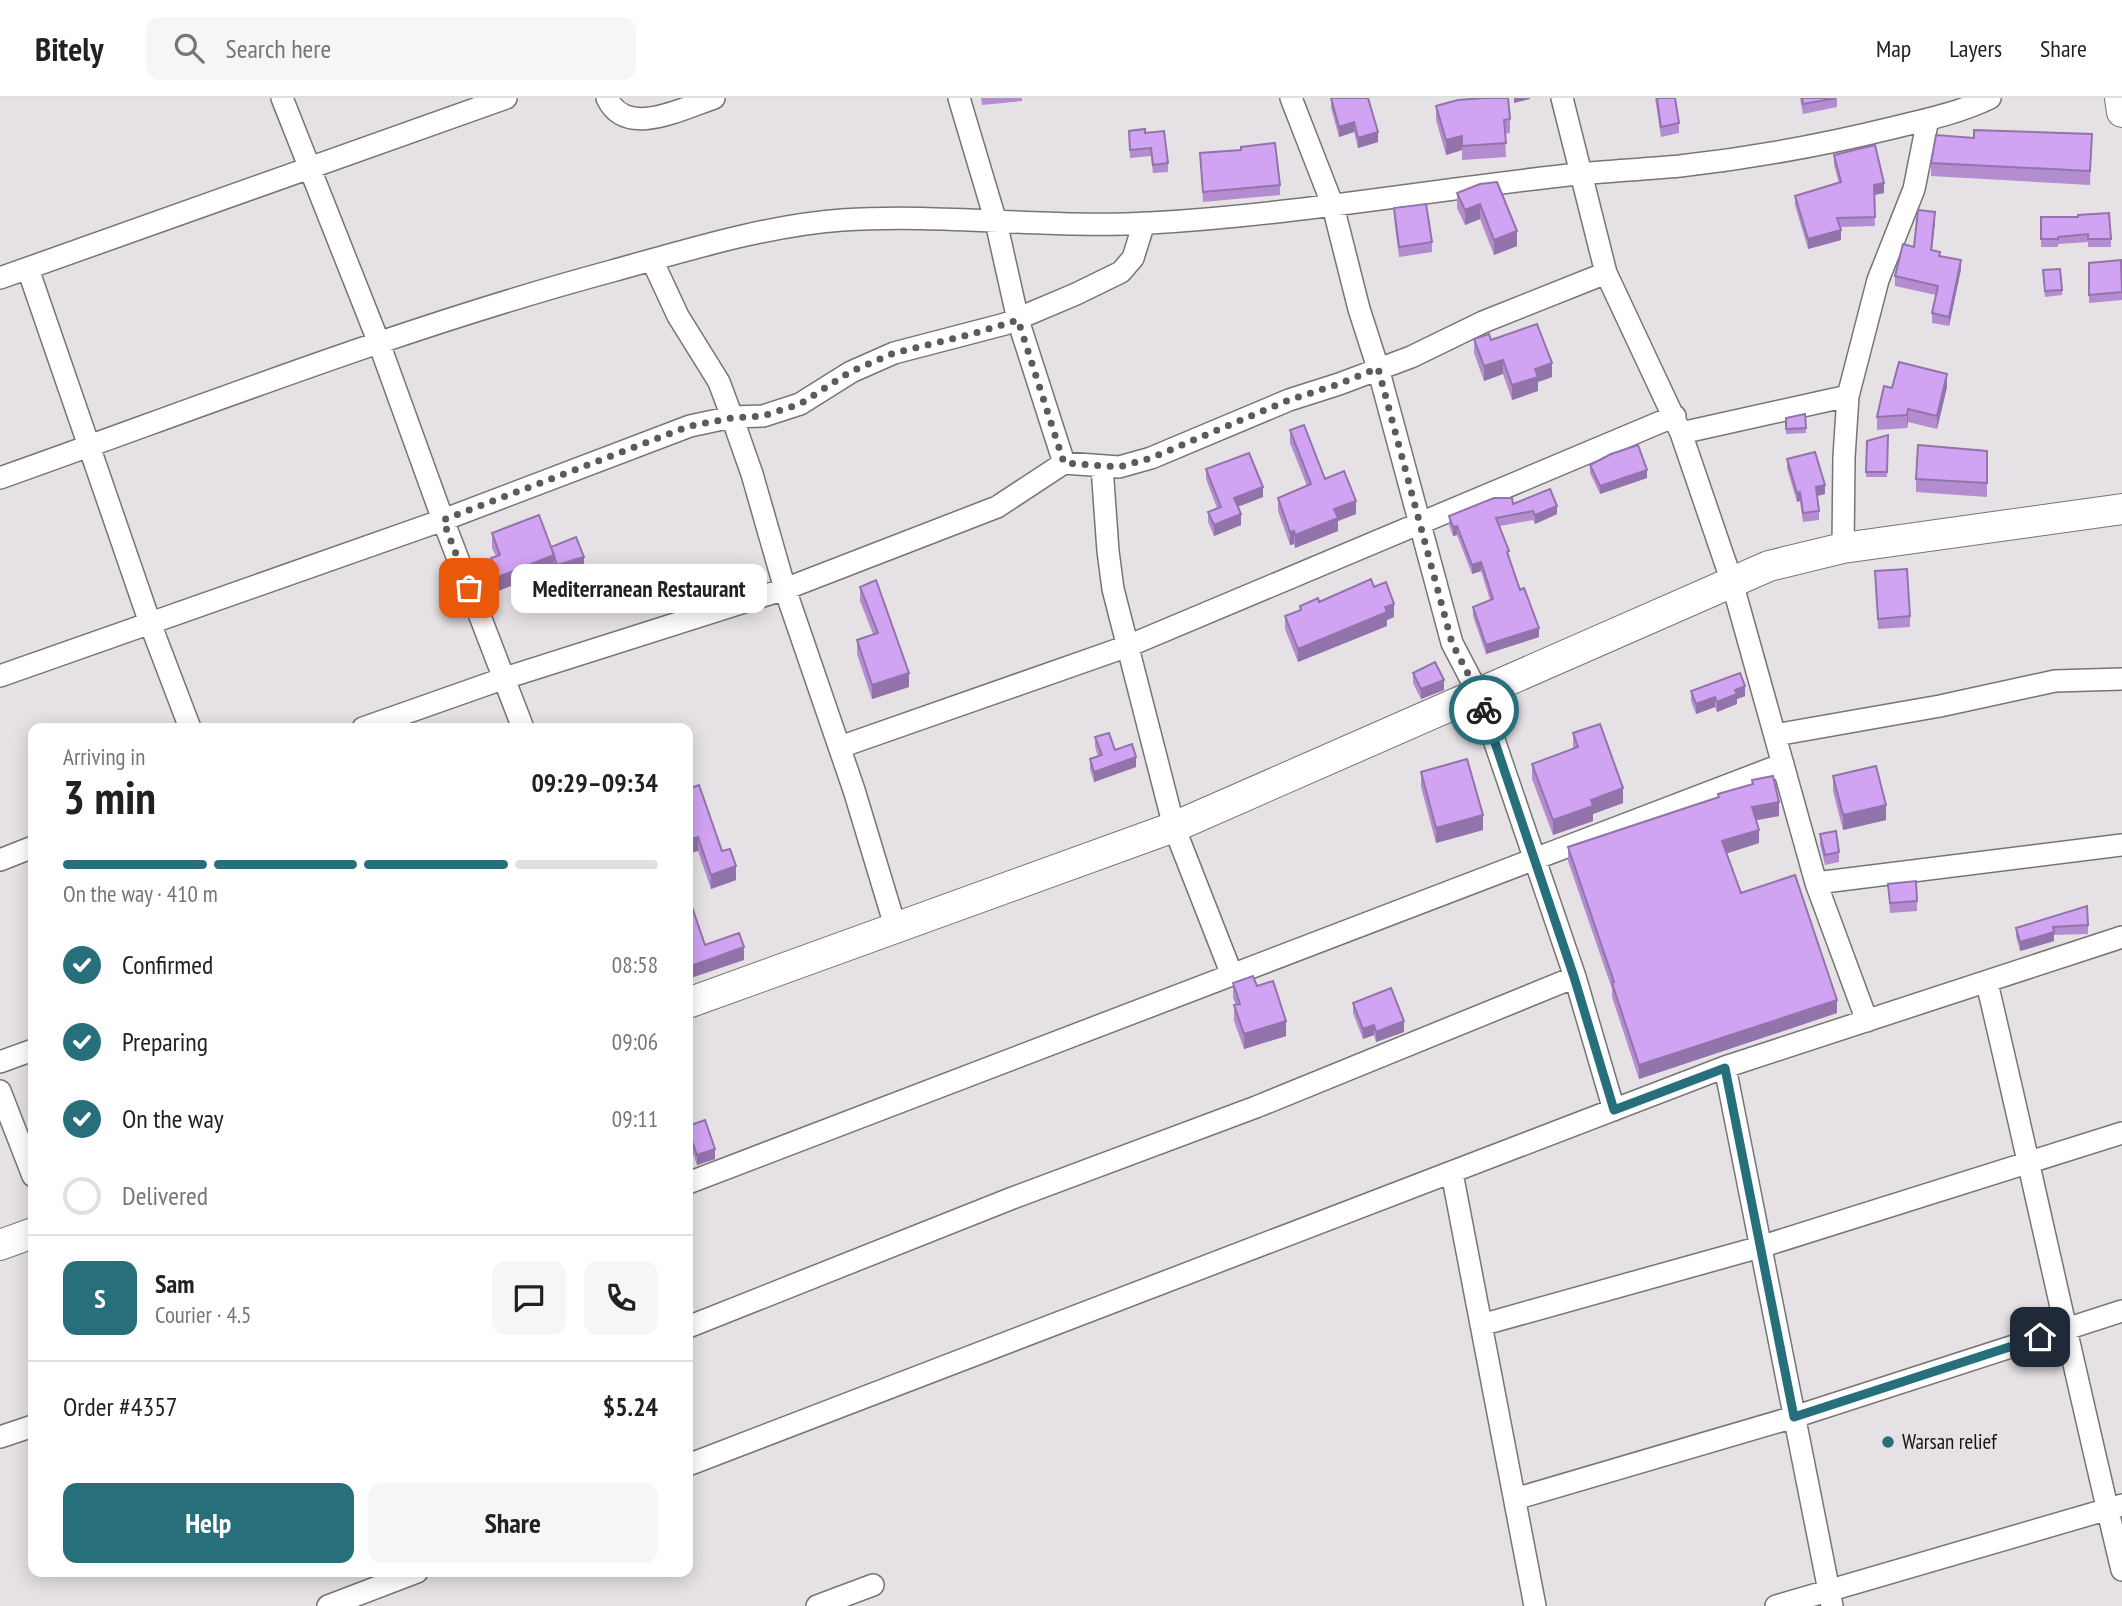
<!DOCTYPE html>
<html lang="en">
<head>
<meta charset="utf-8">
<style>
  body { margin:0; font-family:"PT Sans Narrow",sans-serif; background:#f6f6f6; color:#202124; height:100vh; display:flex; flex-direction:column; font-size:26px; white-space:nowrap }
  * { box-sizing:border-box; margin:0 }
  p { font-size:23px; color:#757577 }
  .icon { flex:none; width:38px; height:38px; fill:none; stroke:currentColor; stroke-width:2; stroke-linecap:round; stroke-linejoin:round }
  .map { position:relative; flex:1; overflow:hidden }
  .details { position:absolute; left:28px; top:625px; width:665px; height:854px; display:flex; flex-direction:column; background:#fff; border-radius:14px; box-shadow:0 4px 18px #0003 }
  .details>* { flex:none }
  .pin { position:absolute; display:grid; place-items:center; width:60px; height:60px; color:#fff; margin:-30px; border-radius:14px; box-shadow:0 4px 10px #0006 }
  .courier { position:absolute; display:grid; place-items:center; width:70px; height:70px; margin:-35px; border:5px solid #276f7b; border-radius:50%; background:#fff; color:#222; box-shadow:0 2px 9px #0007 }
  .bubble { position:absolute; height:49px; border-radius:14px; background:#fff; box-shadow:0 4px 18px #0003; font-size:23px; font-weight:600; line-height:49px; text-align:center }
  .head em { font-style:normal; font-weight:600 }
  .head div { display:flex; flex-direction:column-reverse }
  .head { display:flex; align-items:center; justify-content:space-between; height:119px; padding:0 35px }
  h1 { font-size:46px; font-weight:600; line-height:52px }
  .bar { display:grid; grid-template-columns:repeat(4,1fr); gap:10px 7px; align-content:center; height:84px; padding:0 35px }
  .bar i { height:9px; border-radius:5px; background:#e0e0e0 }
  .bar .current { background:#276f7b }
  .bar p { grid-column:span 4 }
  .line { display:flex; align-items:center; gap:18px; padding:0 35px; border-top:2px solid #e0e0e0 }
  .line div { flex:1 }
  .round { display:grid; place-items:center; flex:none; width:74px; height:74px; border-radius:14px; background:#f6f6f6 }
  ol { padding:0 35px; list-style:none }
  li { display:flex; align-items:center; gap:21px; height:77px }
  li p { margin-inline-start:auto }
  li .icon { padding:7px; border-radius:50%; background:#276f7b; color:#fff; stroke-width:4 }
  li:last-child { color:#757577 }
  li i { width:38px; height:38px; border:4px solid #e0e0e0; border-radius:50% }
  .primary-button { display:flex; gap:14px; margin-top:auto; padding:14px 35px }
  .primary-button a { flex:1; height:80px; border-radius:14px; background:#276f7b; color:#fff; font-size:28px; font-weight:600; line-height:80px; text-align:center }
  .primary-button a+a { background:#f6f6f6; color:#202124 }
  header { display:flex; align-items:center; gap:42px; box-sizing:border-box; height:98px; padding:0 35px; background:#fff; border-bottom:2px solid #e0e0e0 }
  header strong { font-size:33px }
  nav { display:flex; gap:38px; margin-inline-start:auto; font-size:24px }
  .search { width:490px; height:63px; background:#f6f6f6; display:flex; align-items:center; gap:18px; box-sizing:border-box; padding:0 24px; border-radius:14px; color:#757577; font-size:26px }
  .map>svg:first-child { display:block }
</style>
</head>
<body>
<header>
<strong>Bitely</strong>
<div class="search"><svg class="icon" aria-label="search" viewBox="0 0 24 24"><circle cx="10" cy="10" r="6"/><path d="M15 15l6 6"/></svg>Search here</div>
<nav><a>Map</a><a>Layers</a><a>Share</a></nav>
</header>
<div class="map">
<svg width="2122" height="1508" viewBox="0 0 2122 1508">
  <rect width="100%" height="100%" fill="#e5e1e4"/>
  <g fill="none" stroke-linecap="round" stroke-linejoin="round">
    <defs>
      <path id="street" d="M 282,0 L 379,245 L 443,422 L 523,630
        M 607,0 C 626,41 683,10 714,0
        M 959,0 L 996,124 L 1018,222 L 1064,365
        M 1291,0 L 1333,108 L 1359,211 L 1378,270 L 1452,545 L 1478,595 L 1575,879 L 1614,1012
        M 1562,0 L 1606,175 L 1681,335 L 1732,484 L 1816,785 L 1867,923
        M 652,162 L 678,218 L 719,284 L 732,319 L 752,376 L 785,491 L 854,692 L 896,831
        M 28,171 L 150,525 L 190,630
        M 0,180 L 506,0
        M 1681,335 L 1848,298
        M 1102,369 L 1108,453 L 1113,491 L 1174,729 L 1232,877
        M 0,380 C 203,308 404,229 612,173 C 688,152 763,128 842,122 C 945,115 1047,131 1150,125 C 1293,117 1435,91 1578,76 C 1612,73 1646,71 1680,68 C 1751,60 1823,47 1892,30 C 1925,22 1959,15 1990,0
        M 1843,450 L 1844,359 L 1848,298 L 1878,182 L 1914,91 L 1928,21
        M 0,578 L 443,422 L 690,328 L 732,319 L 763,318 L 800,306 L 851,274 L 894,255 L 1005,226 L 1076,196 L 1121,174 L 1133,160 L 1144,125
        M 363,630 L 505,580 L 785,491 L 997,409 L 1064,365 L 1119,369 L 1151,360 L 1289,302 L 1339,286 L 1411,259 L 1483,224 L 1606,175
        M 1775,637 L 1940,608 L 2055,583 L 2122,581
        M 840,649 L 1128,548 L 1675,318
        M 0,762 L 33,749
        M 1816,785 L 2122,747
        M 1987,885 C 2033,1080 2075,1277 2122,1472
        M 0,964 L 33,952
        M 1725,969 L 1832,1508
        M 0,993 L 33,1078
        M 1452,1075 L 1535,1508
        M 688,1085 L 1783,666
        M 1481,1227 L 1760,1149 L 2122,1035
        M 688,1229 L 1010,1101 L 1256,1009 L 1575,879
        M 0,1339 L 33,1328
        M 688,1367 L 1725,969 L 2122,839
        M 1515,1401 L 1794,1319 L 2122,1213
        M 328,1508 L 417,1474
        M 817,1508 L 873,1487
        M 1776,1508 L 2122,1407"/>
      <path id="secondary" d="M 2120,0 L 2122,14
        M 688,905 L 1174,729 L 1769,468 L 1843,450 L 2122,411
        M 0,1147 L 33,1135"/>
    </defs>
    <use href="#street" stroke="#777476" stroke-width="24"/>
    <use href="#secondary" stroke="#777476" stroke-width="32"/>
    <use href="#street" stroke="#fff" stroke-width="21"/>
    <use href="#secondary" stroke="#fff" stroke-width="30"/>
  </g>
  <path fill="#b48dd1" d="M 981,0 L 1022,0 L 1022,3 L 982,7 Z
    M 1331,0 L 1378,44 L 1358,50 L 1354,34 L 1339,39 L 1331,10 Z
    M 1655,0 L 1675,0 L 1679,25 L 1679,35 L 1661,39 Z
    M 1800,0 L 1837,0 L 1837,9 L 1803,16 Z
    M 1436,8 L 1510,21 L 1510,35 L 1505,36 L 1506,59 L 1462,62 L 1462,52 L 1446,57 L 1436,22 Z
    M 1129,33 L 1168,65 L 1168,74 L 1153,75 L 1151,58 L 1130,60 Z
    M 2092,36 L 2090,87 L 1931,78 L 1931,65 L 1974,40 Z
    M 1241,52 L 1280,87 L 1280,97 L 1203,104 L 1200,55 Z
    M 1834,57 L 1884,95 L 1874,97 L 1875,128 L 1840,129 L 1841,142 L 1808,151 L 1795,107 L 1795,98 L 1839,85 L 1834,67 Z
    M 1480,86 L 1517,148 L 1494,157 L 1480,121 L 1465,127 L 1457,110 L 1457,95 Z
    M 1394,110 L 1432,144 L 1432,154 L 1399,159 L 1394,120 Z
    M 2041,119 L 2111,141 L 2111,149 L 2088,149 L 2088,144 L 2058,146 L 2058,149 L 2041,149 Z
    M 1935,123 L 1932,152 L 1961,171 L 1949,228 L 1932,225 L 1932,215 L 1936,197 L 1895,188 L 1895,178 L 1914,149 Z
    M 2089,165 L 2122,169 L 2122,202 L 2089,205 Z
    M 2043,177 L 2062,192 L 2062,197 L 2045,199 Z
    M 1474,241 L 1491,242 L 1552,279 L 1538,284 L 1538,293 L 1512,302 L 1503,276 L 1484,283 L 1474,255 Z
    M 1947,289 L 1937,331 L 1908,324 L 1907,330 L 1877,332 L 1877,319 L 1892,290 Z
    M 1805,316 L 1806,335 L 1786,336 L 1786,320 Z
    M 1290,332 L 1325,381 L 1356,416 L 1338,423 L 1338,433 L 1295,450 L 1294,446 L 1290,447 L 1278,413 L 1278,400 L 1307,388 L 1290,345 Z
    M 1888,337 L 1887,379 L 1866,379 L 1867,343 Z
    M 1987,353 L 1987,399 L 1916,394 L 1916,381 Z
    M 1787,361 L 1825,396 L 1817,398 L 1819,413 L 1819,422 L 1803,424 L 1800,403 L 1797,404 L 1787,370 Z
    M 1590,367 L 1647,380 L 1600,396 L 1590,375 Z
    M 1206,371 L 1263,399 L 1238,409 L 1241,427 L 1214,438 L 1208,424 L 1208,414 L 1217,410 L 1206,381 Z
    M 1513,406 L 1557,416 L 1535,426 L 1533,422 L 1500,428 L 1520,492 L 1539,539 L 1486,556 L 1473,518 L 1473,509 L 1490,502 L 1481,473 L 1472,476 L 1457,437 L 1453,438 L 1449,427 L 1449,418 Z
    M 492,435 L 551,449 L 584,469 L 557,478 L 554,471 L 498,493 L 491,474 L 491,460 L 496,458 L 492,450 Z
    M 1875,473 L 1910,518 L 1910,529 L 1878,531 Z
    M 860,489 L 909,589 L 872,601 L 857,556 L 857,542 L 873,536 L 860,503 Z
    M 1374,489 L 1394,519 L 1387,522 L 1387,528 L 1298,564 L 1285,531 L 1285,518 L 1300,512 L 1300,508 L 1319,504 Z
    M 1413,575 L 1444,592 L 1421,601 L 1413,585 Z
    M 1691,593 L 1745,598 L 1737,601 L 1737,606 L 1717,614 L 1715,609 L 1696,616 L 1691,603 Z
    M 1573,635 L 1623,705 L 1593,716 L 1593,723 L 1553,737 L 1532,681 L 1532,666 L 1573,651 Z
    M 1095,639 L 1115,652 L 1136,669 L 1094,684 L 1090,671 L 1090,661 L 1098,658 L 1095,649 Z
    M 1421,674 L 1483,732 L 1436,745 L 1421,689 Z
    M 1833,678 L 1886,722 L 1843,732 L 1833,693 Z
    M 1752,682 L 1779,718 L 1756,722 L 1759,745 L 1727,755 L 1741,795 L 1837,915 L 1639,981 L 1612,899 L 1612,891 L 1568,763 L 1568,749 L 1718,699 L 1718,696 L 1752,686 Z
    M 688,691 L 722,753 L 736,782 L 711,791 L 698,753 Z
    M 1820,736 L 1839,754 L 1839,764 L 1825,767 L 1820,746 Z
    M 1888,786 L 1917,803 L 1917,813 L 1890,815 Z
    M 2088,827 L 2088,836 L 2054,837 L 2054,843 L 2020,853 L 2016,838 L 2016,830 Z
    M 1233,885 L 1257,888 L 1286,938 L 1244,951 L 1234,923 L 1234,907 L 1236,907 L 1233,900 Z
    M 1353,905 L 1404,934 L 1376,944 L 1374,937 L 1363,941 L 1353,915 Z
    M 688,1028 L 715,1061 L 697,1067 L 688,1042 Z"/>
  <path fill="#9273aa" d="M 1514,0 L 1530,0 L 1530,1 L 1514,5 Z
    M 1354,24 L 1354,34 L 1339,39 L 1339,29 Z
    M 1378,34 L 1378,44 L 1358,50 L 1358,40 Z
    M 1462,38 L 1462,52 L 1446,57 L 1446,42 Z
    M 1884,85 L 1884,95 L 1874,97 L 1874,87 Z
    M 1480,106 L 1480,121 L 1465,127 L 1465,112 Z
    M 1935,114 L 1935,123 L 1931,162 L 1931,152 Z
    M 1841,132 L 1841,142 L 1808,151 L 1808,141 Z
    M 1517,133 L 1517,148 L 1494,157 L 1494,142 Z
    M 1961,162 L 1961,171 L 1949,228 L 1949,219 Z
    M 1503,262 L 1503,276 L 1484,283 L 1484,268 Z
    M 1552,265 L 1552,279 L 1538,284 L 1538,293 L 1512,302 L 1512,287 L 1535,271 Z
    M 1947,276 L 1947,289 L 1937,331 L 1937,318 Z
    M 1908,311 L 1908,324 L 1907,330 L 1907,317 Z
    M 1647,372 L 1647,380 L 1600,396 L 1600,388 Z
    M 1825,387 L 1825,396 L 1816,398 L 1816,389 Z
    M 1263,389 L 1263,399 L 1234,410 L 1234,400 Z
    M 1800,394 L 1800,403 L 1797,404 L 1797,395 Z
    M 1356,403 L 1356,416 L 1338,423 L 1338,433 L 1295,450 L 1295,437 L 1334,411 Z
    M 1557,408 L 1557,416 L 1535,426 L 1535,417 Z
    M 1241,416 L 1241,427 L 1214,438 L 1214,427 Z
    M 1457,428 L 1457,437 L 1453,438 L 1453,429 Z
    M 1294,433 L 1294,446 L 1290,447 L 1290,434 Z
    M 554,457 L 554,471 L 498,493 L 498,479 Z
    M 584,459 L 584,469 L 557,478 L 557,467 Z
    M 1481,464 L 1481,473 L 1472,476 L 1472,467 Z
    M 1394,506 L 1394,519 L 1387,522 L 1387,528 L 1298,564 L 1298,551 Z
    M 1539,530 L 1539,539 L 1486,556 L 1486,547 Z
    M 909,575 L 909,589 L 872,601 L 872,587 Z
    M 1444,582 L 1444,592 L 1421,601 L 1421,591 Z
    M 1745,588 L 1745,598 L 1737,601 L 1737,606 L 1717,614 L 1717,604 L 1735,592 Z
    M 1715,599 L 1715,609 L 1696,616 L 1696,606 Z
    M 1136,659 L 1136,669 L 1094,684 L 1094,674 Z
    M 1623,690 L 1623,705 L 1593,716 L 1593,723 L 1553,737 L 1553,722 L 1591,702 Z
    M 1779,704 L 1779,718 L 1752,723 L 1752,709 Z
    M 1886,707 L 1886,722 L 1843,732 L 1843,717 Z
    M 1483,717 L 1483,732 L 1436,745 L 1436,730 Z
    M 1759,732 L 1759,745 L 1722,757 L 1722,743 Z
    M 698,739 L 698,753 L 688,756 L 688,742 Z
    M 736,768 L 736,782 L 711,791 L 711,777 Z
    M 2054,834 L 2054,843 L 2020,853 L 2020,844 Z
    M 744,849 L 744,862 L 688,881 L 688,869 Z
    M 1837,902 L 1837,915 L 1639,981 L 1639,967 Z
    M 1286,923 L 1286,938 L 1244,951 L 1244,936 Z
    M 1404,923 L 1404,934 L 1376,944 L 1376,934 Z
    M 1374,927 L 1374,937 L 1363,941 L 1363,931 Z
    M 715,1051 L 715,1061 L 697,1067 L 697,1057 Z"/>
  <path fill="#d1a4f3" stroke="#9273aa" stroke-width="2" d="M 1331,0 L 1368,0 L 1378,34 L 1358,40 L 1354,24 L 1339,29 Z
    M 1484,0 L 1508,0 L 1510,21 L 1504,22 L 1506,45 L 1462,48 L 1462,38 L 1446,42 L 1436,8 L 1458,2 Z
    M 1657,0 L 1675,0 L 1679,25 L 1661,29 Z
    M 1802,0 L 1836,0 L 1803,6 Z
    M 1145,31 L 1145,35 L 1164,33 L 1168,65 L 1153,67 L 1151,50 L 1130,52 L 1129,33 Z
    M 1974,32 L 2092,36 L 2090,73 L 1931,65 L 1936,37 L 1974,40 Z
    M 1275,45 L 1280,87 L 1203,94 L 1200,55 L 1241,52 L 1241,49 Z
    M 1875,47 L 1884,85 L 1874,87 L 1875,119 L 1837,120 L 1841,132 L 1808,141 L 1795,98 L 1841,84 L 1834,57 Z
    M 1497,84 L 1517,133 L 1494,142 L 1480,106 L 1465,112 L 1457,95 L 1480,86 Z
    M 1426,106 L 1432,144 L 1399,149 L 1394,110 Z
    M 1918,112 L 1935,114 L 1931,152 L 1940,154 L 1939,158 L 1961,162 L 1949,219 L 1932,215 L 1938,188 L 1895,178 L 1903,146 L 1914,149 Z
    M 2109,115 L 2111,141 L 2088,141 L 2088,136 L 2058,139 L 2058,141 L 2041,141 L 2041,119 L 2078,119 L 2078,117 Z
    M 2121,162 L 2122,194 L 2089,197 L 2089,165 Z
    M 2060,171 L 2062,192 L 2045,193 L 2043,172 Z
    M 1537,226 L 1552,265 L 1535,271 L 1538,279 L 1512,287 L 1503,262 L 1484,268 L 1474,241 L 1489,236 L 1491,242 Z
    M 1899,264 L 1947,276 L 1937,318 L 1908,311 L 1907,317 L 1877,319 L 1884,288 L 1892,290 Z
    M 1805,316 L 1806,330 L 1786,331 L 1786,320 Z
    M 1304,327 L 1325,381 L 1344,373 L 1356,403 L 1334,411 L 1338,420 L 1295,437 L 1294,433 L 1290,434 L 1278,400 L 1311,386 L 1290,332 Z
    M 1888,337 L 1887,374 L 1866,374 L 1867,343 Z
    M 1638,347 L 1647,372 L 1600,388 L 1590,367 L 1611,356 Z
    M 1918,347 L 1987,353 L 1987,385 L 1916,381 Z
    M 1815,354 L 1825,387 L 1816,389 L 1819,413 L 1803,415 L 1800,394 L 1797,395 L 1787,361 Z
    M 1249,355 L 1263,389 L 1234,400 L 1241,416 L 1214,427 L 1208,414 L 1221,409 L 1206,371 Z
    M 1550,391 L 1557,408 L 1535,417 L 1533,413 L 1496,420 L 1509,453 L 1507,454 L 1520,492 L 1524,490 L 1539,530 L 1486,547 L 1473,509 L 1493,501 L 1481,464 L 1472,467 L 1457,428 L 1453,429 L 1449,418 L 1494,400 L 1512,400 L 1513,406 Z
    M 539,417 L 554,457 L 498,479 L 491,460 L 500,457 L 492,435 Z
    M 576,439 L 584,459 L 557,467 L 551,449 Z
    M 1907,471 L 1910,518 L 1878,521 L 1875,473 Z
    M 1371,481 L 1374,489 L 1386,484 L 1394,506 L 1385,509 L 1387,514 L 1298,551 L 1285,518 L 1301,512 L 1300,508 L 1314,502 L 1318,500 L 1319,504 Z
    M 876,482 L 909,575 L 872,587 L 857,542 L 878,535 L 860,489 Z
    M 1435,564 L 1444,582 L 1421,591 L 1413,575 Z
    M 1740,575 L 1745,588 L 1735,592 L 1737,596 L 1717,604 L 1715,599 L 1696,606 L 1691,593 Z
    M 1600,626 L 1623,690 L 1591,702 L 1593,708 L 1553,722 L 1532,666 L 1578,649 L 1573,635 Z
    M 1109,635 L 1115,652 L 1132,646 L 1136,659 L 1094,674 L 1090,661 L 1102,657 L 1095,639 Z
    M 1467,661 L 1483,717 L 1436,730 L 1421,674 Z
    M 1876,668 L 1886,707 L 1843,717 L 1833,678 Z
    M 1773,678 L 1779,704 L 1752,709 L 1759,732 L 1722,743 L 1741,795 L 1795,777 L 1837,902 L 1639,967 L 1612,885 L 1614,884 L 1568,749 L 1719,699 L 1718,696 L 1753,686 L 1752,682 Z
    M 699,687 L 722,753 L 730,751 L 736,768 L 711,777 L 698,739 L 688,742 L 688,691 Z
    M 1836,733 L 1839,754 L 1825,757 L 1820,736 Z
    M 1916,783 L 1917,803 L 1890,805 L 1888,786 Z
    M 690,803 L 705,847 L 739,835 L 744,849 L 688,869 L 688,804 Z
    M 2087,808 L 2088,827 L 2053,829 L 2054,834 L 2020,844 L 2016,830 Z
    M 1253,878 L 1257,888 L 1273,883 L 1286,923 L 1244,936 L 1234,907 L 1240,906 L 1233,885 Z
    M 1391,890 L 1404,923 L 1376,934 L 1374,927 L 1363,931 L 1353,905 Z
    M 705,1022 L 715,1051 L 697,1057 L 688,1032 L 688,1028 Z"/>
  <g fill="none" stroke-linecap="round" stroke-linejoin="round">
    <path stroke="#5c5a5c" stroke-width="7" stroke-dasharray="0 12.6" d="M 469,490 L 443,422 L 690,328 L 732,320 L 763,318 L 800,306 L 850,274 L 894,255 L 972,236 L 1018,222 L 1064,365 L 1119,369 L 1151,360 L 1289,302 L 1339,286 L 1378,270 L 1452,545 L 1478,595 L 1484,612"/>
    <path stroke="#276f7b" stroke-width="9" d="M 1484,612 L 1574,879 L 1614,1012 L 1725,970 L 1794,1319 L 2040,1239"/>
  </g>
  <circle fill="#276f7b" stroke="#e5e1e4" stroke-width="2.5" cx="1888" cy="1344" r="7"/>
  <g text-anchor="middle" stroke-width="6" stroke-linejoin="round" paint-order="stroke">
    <g font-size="21" fill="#131112" stroke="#e5e1e4" text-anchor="start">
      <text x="1902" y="1351">Warsan relief</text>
    </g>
  </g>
</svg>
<div class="pin" style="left:469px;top:490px;background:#ea580c"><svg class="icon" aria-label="bag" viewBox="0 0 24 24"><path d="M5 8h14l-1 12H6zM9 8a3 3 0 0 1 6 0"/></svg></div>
<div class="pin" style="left:2040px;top:1239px;background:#1f2937"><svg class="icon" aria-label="home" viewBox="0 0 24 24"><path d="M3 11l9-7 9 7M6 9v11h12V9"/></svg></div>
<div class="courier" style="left:1484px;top:612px"><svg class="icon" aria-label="bike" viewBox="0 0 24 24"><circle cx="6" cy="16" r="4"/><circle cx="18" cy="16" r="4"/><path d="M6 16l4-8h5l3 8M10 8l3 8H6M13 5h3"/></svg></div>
<div class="bubble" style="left:511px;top:466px;width:256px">Mediterranean Restaurant</div>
<section class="details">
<div class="head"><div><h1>3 min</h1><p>Arriving in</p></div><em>09:29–09:34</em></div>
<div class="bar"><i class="current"></i><i class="current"></i><i class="current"></i><i></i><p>On the way · 410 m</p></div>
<ol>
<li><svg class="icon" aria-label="check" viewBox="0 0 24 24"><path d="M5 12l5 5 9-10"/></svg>Confirmed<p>08:58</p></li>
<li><svg class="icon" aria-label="check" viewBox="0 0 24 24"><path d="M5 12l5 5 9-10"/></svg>Preparing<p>09:06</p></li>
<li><svg class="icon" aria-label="check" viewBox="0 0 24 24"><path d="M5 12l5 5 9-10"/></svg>On the way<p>09:11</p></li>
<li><i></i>Delivered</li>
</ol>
<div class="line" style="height:126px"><b class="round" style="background:#276f7b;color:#fff">S</b><div><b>Sam</b><p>Courier · 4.5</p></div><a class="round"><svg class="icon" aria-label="chat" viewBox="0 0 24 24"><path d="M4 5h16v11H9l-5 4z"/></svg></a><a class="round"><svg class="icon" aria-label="phone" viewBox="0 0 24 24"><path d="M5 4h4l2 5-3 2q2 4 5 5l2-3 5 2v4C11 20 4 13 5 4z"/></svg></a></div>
<div class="line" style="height:91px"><div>Order #4357</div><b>$5.24</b></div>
<div class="primary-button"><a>Help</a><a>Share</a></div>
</section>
</div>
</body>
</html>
